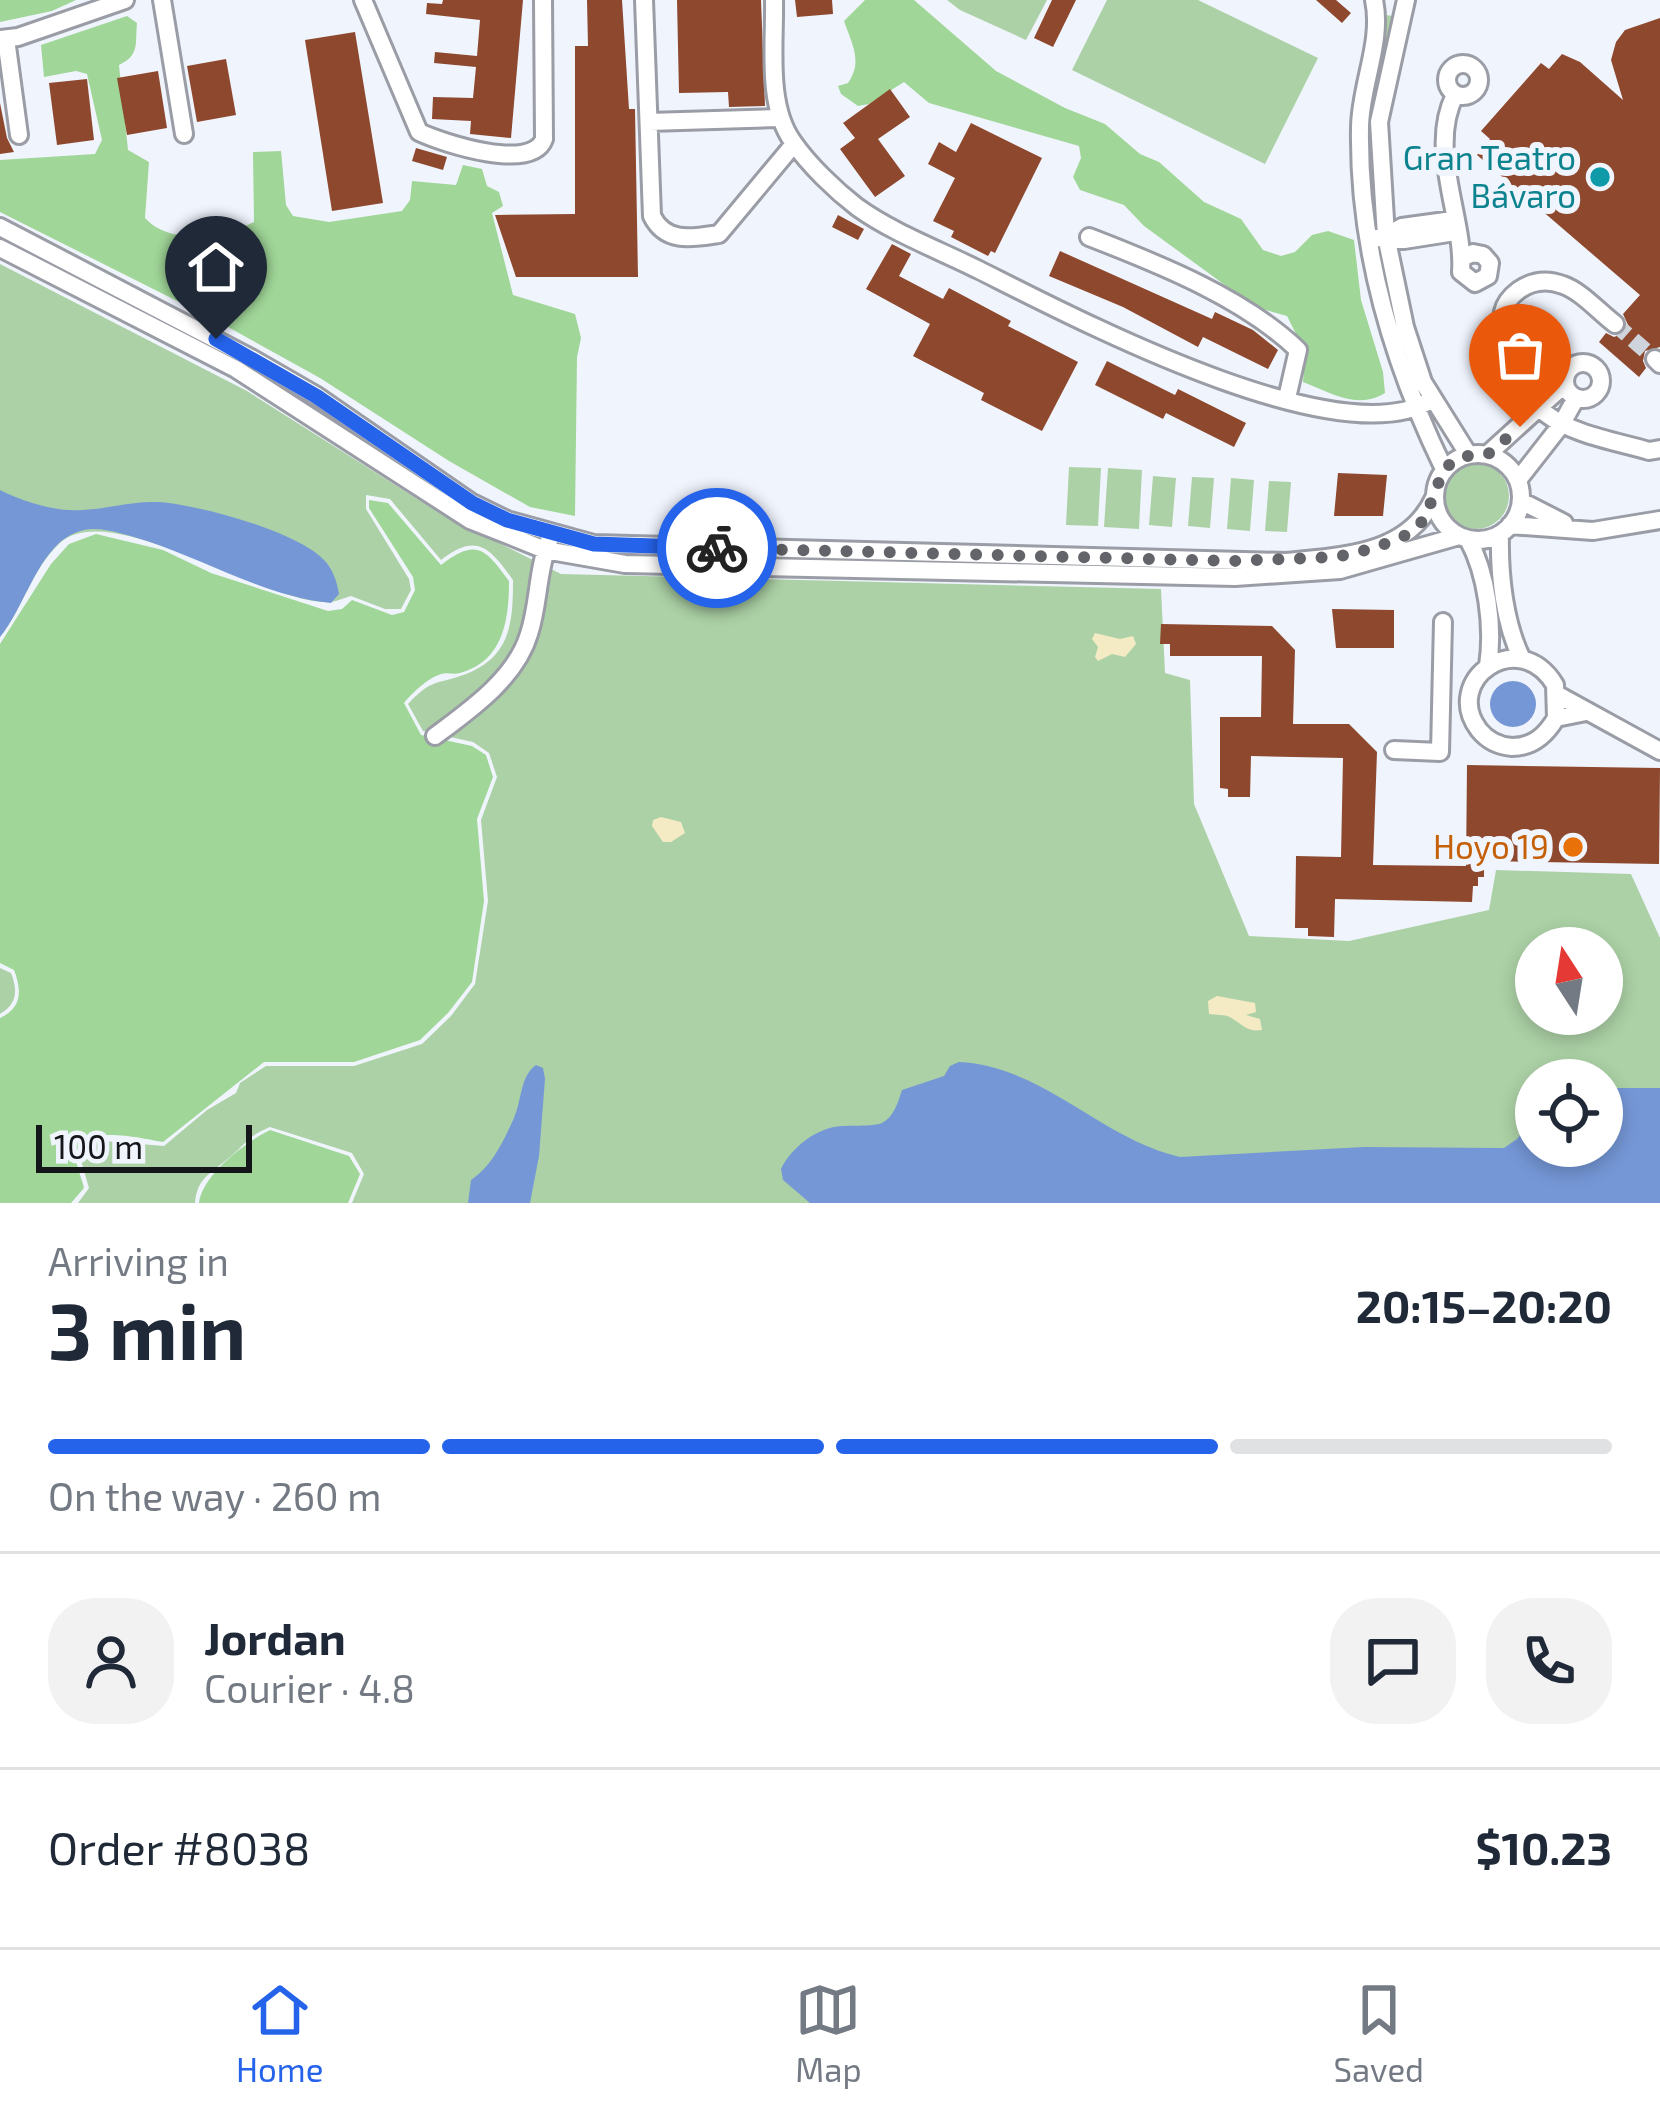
<!DOCTYPE html>
<html lang="en">
<head>
<meta charset="utf-8">
<style>
  body { margin:0; font-family:"Exo 2",sans-serif; background:#f2f2f3; color:#1f2937; height:100vh; display:flex; flex-direction:column; font-size:45px; white-space:nowrap }
  * { box-sizing:border-box; margin:0 }
  p { font-size:39px; color:#747a83 }
  .icon { flex:none; width:66px; height:66px; fill:none; stroke:currentColor; stroke-width:2; stroke-linecap:round; stroke-linejoin:round }
  .map { position:relative; height:1203px; overflow:hidden }
  .side { display:flex; flex-direction:column; background:#fff; flex:1 }
  .side>* { flex:none }
  .needle { width:78px; rotate:348deg }
  .tools { position:absolute; left:1515px; top:927px; display:grid; gap:24px }
  .tools a { display:grid; place-items:center; width:108px; height:108px; border-radius:50%; background:#fff; box-shadow:0 6px 18px #0003; font-size:60px }
  .scale { position:absolute; left:36px; bottom:30px; width:216px; box-sizing:border-box; padding-left:12px; border:6px solid #151619; border-top:0; font-size:33px; line-height:42px; white-space:nowrap; color:#151619; -webkit-text-stroke:9px #f0f4fd; paint-order:stroke }
  .pin { position:absolute; display:grid; place-items:center; width:102px; height:102px; color:#fff; margin:-123px -51px; border-radius:50% 50% 50% 0; rotate:-45deg; box-shadow:0 0 12px #0007 }
  .pin .icon { rotate:45deg }
  .courier { position:absolute; display:grid; place-items:center; width:120px; height:120px; margin:-60px; border:9px solid #2563eb; border-radius:50%; background:#fff; color:#222; box-shadow:0 3px 15px #0007 }
  .summary em { font-style:normal; font-weight:700 }
  .summary div { display:flex; flex-direction:column-reverse }
  .summary { display:flex; align-items:center; justify-content:space-between; height:204px; padding:0 48px }
  h1 { font-size:78px; font-weight:700; line-height:90px }
  .bar { display:grid; grid-template-columns:repeat(4,1fr); gap:18px 12px; align-content:center; height:144px; padding:0 48px }
  .bar i { height:15px; border-radius:9px; background:#e0e1e3 }
  .bar .current { background:#2563eb }
  .bar p { grid-column:span 4 }
  .line { display:flex; align-items:center; gap:30px; padding:0 48px; border-top:3px solid #e0e1e3 }
  .line div { flex:1 }
  .round { display:grid; place-items:center; flex:none; width:126px; height:126px; border-radius:48px; background:#f2f2f3 }
  .dock { display:flex; justify-content:space-around; align-items:center; height:168px; border-top:3px solid #e0e1e3; background:#fff; font-size:33px; color:#747a83 }
  .dock a { display:grid; justify-items:center; gap:6px }
  .dock .current { color:#2563eb }
  .map>svg:first-child { display:block }
</style>
</head>
<body>
<div class="map">
<svg width="1660" height="1203" viewBox="0 0 1660 1203">
  <rect width="100%" height="100%" fill="#f0f4fd"/>
  <path fill="#acd1a6" fill-rule="evenodd" d="M 947,0 L 1047,0 L 1026,40 L 960,10 Z
    M 1107,0 L 1198,0 L 1318,58 L 1265,164 L 1072,70 Z
    M 1387,15 L 1396,17 L 1379,224 L 1373,224 L 1366,151 L 1368,97 Z
    M 0,264 L 247,391 L 441,514 L 561,574 L 1161,589 L 1165,673 L 1190,680 L 1194,804 L 1249,936 L 1349,941 L 1489,910 L 1496,870 L 1631,874 L 1660,938 L 1660,1203 L 352,1203 L 364,1174 L 352,1153 L 270,1127 C 248,1136 247,1143 230,1157 C 212,1173 197,1177 195,1203 L 78,1203 L 89,1188 L 80,1157 L 83,1146 L 92,1140 L 164,1146 L 207,1110 L 236,1093 L 240,1083 L 266,1066 L 354,1066 L 422,1044 L 451,1016 L 475,984 L 488,901 L 481,820 L 497,777 L 489,753 L 473,742 L 423,731 L 408,704 C 433,677 438,685 466,674 C 511,656 513,622 513,580 C 490,548 477,532 441,560 L 390,499 L 366,495 L 366,509 L 409,579 L 411,590 L 401,609 L 385,609 L 351,596 C 341,599 334,603 324,602 C 261,600 108,498 60,543 C 32,569 23,608 0,637 ZM 1536,948 L 1602,948 L 1602,1014 L 1536,1014 ZM 1536,1080 L 1602,1080 L 1602,1146 L 1536,1146 Z
    M1443 496a33 33 0 1 1 66 0a33 33 0 1 1-66 0Z
    M 1069,467 L 1101,468 L 1098,526 L 1066,525 Z
    M 1108,468 L 1142,470 L 1139,529 L 1104,527 Z
    M 1153,476 L 1176,478 L 1172,527 L 1149,525 Z
    M 1192,477 L 1214,478 L 1210,528 L 1188,526 Z
    M 1231,478 L 1254,480 L 1250,531 L 1227,529 Z
    M 1269,481 L 1291,482 L 1287,532 L 1265,531 Z
    M 0,968 L 11,973 C 18,991 17,1004 0,1014 Z"/>
  <path fill="#a0d698" d="M 0,0 L 76,0 L 52,11 L 0,22 Z
    M 865,0 L 914,0 L 996,71 L 1065,108 L 1105,124 L 1140,154 L 1159,162 L 1204,202 L 1241,219 L 1263,250 L 1281,256 L 1295,252 L 1312,235 L 1328,231 L 1354,240 L 1361,300 L 1383,372 L 1385,393 C 1358,410 1331,393 1303,382 L 1305,352 L 1287,316 L 1255,307 L 1144,226 L 1124,205 L 1080,190 L 1073,177 L 1081,158 L 1079,146 L 929,103 L 904,82 L 869,104 L 858,106 L 841,94 L 838,86 L 848,83 C 863,62 852,44 844,21 Z
    M 127,16 L 137,23 C 135,44 140,55 119,65 L 128,150 L 149,162 L 145,218 C 170,246 223,237 254,222 L 253,152 L 281,151 L 286,205 L 293,216 L 329,222 L 402,211 L 410,200 L 412,181 L 456,185 L 463,165 L 482,169 L 487,186 L 499,192 L 503,206 L 492,213 L 513,295 L 575,314 L 581,338 L 577,357 L 575,516 L 530,507 L 449,461 L 320,378 L 217,321 L 0,212 L 0,160 L 95,154 L 102,140 L 87,74 L 76,71 L 44,77 L 41,45 Z
    M 369,500 L 388,503 L 441,565 C 476,538 485,548 509,581 C 509,619 504,661 460,673 C 454,675 447,672 441,674 C 428,678 412,693 404,703 L 421,735 L 472,746 L 486,755 L 493,777 L 477,819 L 484,901 L 472,982 L 448,1013 L 420,1040 L 354,1062 L 264,1062 L 163,1142 C 141,1139 75,1121 76,1159 C 77,1168 82,1179 84,1188 L 71,1203 L 0,1203 L 0,1018 C 22,1008 22,991 14,970 L 0,963 L 0,644 L 51,564 L 69,544 L 96,534 L 163,550 L 211,573 L 328,611 L 342,609 L 352,600 L 392,615 L 404,612 L 415,590 L 413,577 L 369,508 Z
    M 270,1130 L 349,1156 L 360,1174 L 348,1203 L 199,1203 C 202,1175 246,1142 270,1130 Z"/>
  <path fill="#f4ebc5" d="M 1095,633 L 1120,639 L 1133,636 L 1136,644 L 1125,657 L 1112,654 L 1098,661 L 1095,657 L 1098,647 L 1092,639 Z
    M 661,817 L 681,822 L 685,833 L 671,842 L 663,842 L 652,826 L 653,820 Z
    M 1217,996 L 1255,1003 L 1256,1012 L 1246,1015 L 1260,1019 L 1262,1030 C 1248,1032 1244,1026 1233,1019 C 1227,1014 1216,1015 1209,1014 L 1208,1001 Z"/>
  <path fill="#7597d6" d="M 0,490 C 24,502 55,512 82,510 C 107,509 131,501 157,502 C 197,504 296,531 324,560 C 333,569 337,582 339,594 L 331,603 C 267,597 208,561 147,541 C 130,536 111,529 93,529 C 81,529 68,535 59,543 C 32,569 23,608 0,637 Z
    M1490 704a23 23 0 1 1 46 0a23 23 0 1 1-46 0Z
    M 959,1062 C 1043,1066 1101,1139 1180,1157 L 1364,1147 L 1504,1148 L 1517,1139 L 1536,1115 L 1536,1146 L 1602,1146 L 1602,1088 L 1660,1088 L 1660,1203 L 810,1203 L 783,1180 L 781,1169 C 791,1148 817,1127 842,1126 C 854,1125 871,1127 882,1123 C 894,1117 898,1102 902,1090 L 944,1076 L 950,1066 Z
    M 536,1065 L 543,1068 L 545,1079 L 539,1156 L 530,1203 L 468,1203 L 471,1180 C 492,1166 503,1142 514,1118 C 522,1100 520,1076 536,1065 Z"/>
  <path fill="#8d482d" d="M 443,0 L 523,0 L 511,138 L 470,134 L 471,121 L 432,119 L 433,97 L 473,98 L 476,67 L 434,63 L 435,52 L 477,56 L 480,20 L 426,14 L 427,3 L 442,4 Z
    M 587,0 L 622,0 L 629,109 L 635,109 L 638,277 L 516,277 L 495,215 L 575,214 L 575,46 L 588,46 Z
    M 677,0 L 761,0 L 765,106 L 729,107 L 728,92 L 679,93 Z
    M 795,0 L 832,0 L 833,14 L 797,17 Z
    M 1052,0 L 1076,0 L 1053,47 L 1034,38 Z
    M 1316,0 L 1336,0 L 1351,13 L 1342,23 Z
    M 1660,18 L 1660,347 L 1645,351 L 1643,361 L 1646,368 L 1639,377 L 1599,342 L 1606,333 L 1614,337 L 1624,333 L 1628,325 L 1623,314 L 1640,295 L 1477,155 L 1490,139 L 1481,131 L 1541,63 L 1549,69 L 1562,54 L 1580,62 L 1623,100 L 1611,60 L 1616,42 L 1625,30 Z
    M 355,32 L 383,203 L 332,211 L 305,40 Z
    M 226,59 L 236,115 L 197,122 L 187,66 Z
    M 158,71 L 167,128 L 127,135 L 117,78 Z
    M 87,79 L 94,140 L 57,145 L 49,83 Z
    M 890,89 L 910,117 L 878,139 L 905,176 L 875,197 L 840,149 L 855,138 L 843,123 Z
    M 0,103 L 7,138 L 14,152 L 0,154 Z
    M 971,123 L 1042,158 L 995,253 L 991,251 L 988,256 L 951,237 L 954,231 L 933,221 L 955,178 L 928,164 L 939,142 L 956,152 Z
    M 416,148 L 447,157 L 443,170 L 412,161 Z
    M 838,215 L 864,229 L 858,240 L 832,227 Z
    M 892,244 L 911,254 L 899,276 L 943,299 L 949,288 L 1011,321 L 1008,326 L 1078,362 L 1042,431 L 981,400 L 984,393 L 913,356 L 930,324 L 866,289 Z
    M 1060,251 L 1212,319 L 1215,312 L 1253,330 L 1278,350 L 1268,369 L 1203,337 L 1198,347 L 1123,307 L 1049,276 Z
    M 1107,361 L 1175,395 L 1178,389 L 1246,423 L 1234,447 L 1166,413 L 1163,419 L 1095,385 Z
    M 1338,473 L 1387,475 L 1383,516 L 1334,516 Z
    M 1332,609 L 1394,610 L 1394,648 L 1336,648 Z
    M 1161,624 L 1272,626 L 1295,650 L 1293,724 L 1349,724 L 1377,752 L 1373,865 L 1466,866 L 1467,765 L 1660,768 L 1659,864 L 1484,861 L 1484,877 L 1478,877 L 1478,886 L 1473,886 L 1472,902 L 1335,899 L 1334,937 L 1308,936 L 1308,928 L 1295,928 L 1296,856 L 1341,857 L 1343,758 L 1251,756 L 1250,797 L 1228,797 L 1228,789 L 1220,788 L 1220,717 L 1261,717 L 1262,656 L 1170,656 L 1170,644 L 1160,644 Z"/>
  <g fill="none" stroke-linecap="round" stroke-linejoin="round">
    <path stroke="#cfd3db" stroke-width="16" stroke-dasharray="16 8" stroke-linecap="butt" d="M 1615,324 L 1655,359"/>
    <defs>
      <path id="minor" d="M 162,0 L 184,134
        M 363,0 L 419,132 C 445,144 532,172 544,139 L 543,0
        M 644,0 L 652,216 C 666,244 693,238 719,234 L 794,144
        M 774,0 C 775,44 766,105 793,142 C 809,165 835,190 857,207 C 893,233 939,250 979,270 C 1071,316 1339,458 1431,400
        M 1374,0 C 1383,42 1360,86 1360,128 C 1358,247 1393,364 1444,469
        M 1406,0 L 1379,122 L 1386,236 L 1405,327 L 1423,382 L 1468,454
        M 0,39 L 18,37 L 125,0
        M 6,39 L 19,135
        M1447 80a16 16 0 1 1 32 0a16 16 0 1 1-32 0Z
        M 1455,95 C 1427,150 1465,218 1461,272 L 1475,283 L 1488,276 L 1490,263 L 1483,255 L 1473,253 L 1464,257
        M 649,122 L 778,118
        M 0,227 L 251,358 L 317,396 L 472,503 L 507,520 L 594,544 L 1286,562 C 1342,556 1408,555 1434,498
        M 1386,236 L 1402,227 L 1453,220
        M 1089,237 C 1159,264 1244,298 1298,350 L 1287,398
        M 1376,238 L 1404,240 L 1455,232
        M 0,248 L 236,369 L 470,520 L 545,550 L 625,564 L 1235,577 L 1340,570 L 1459,536
        M 1615,324 C 1599,312 1581,291 1563,285 C 1547,279 1532,281 1519,290 C 1511,296 1505,302 1503,312 C 1499,333 1528,401 1545,413 C 1573,435 1615,441 1649,451 L 1660,449
        M 1655,359 L 1660,364
        M1565 381a18 18 0 1 1 36 0a18 18 0 1 1-36 0Z
        M1435 497a43 43 0 1 1 86 0a43 43 0 1 1-86 0Z
        M 1488,454 L 1565,384
        M 1518,480 L 1561,425 L 1576,398
        M 1521,501 L 1564,523
        M 1510,525 L 1593,531 L 1660,520
        M 1500,534 C 1499,574 1504,623 1522,659
        M 1468,539 C 1487,574 1494,627 1488,666
        M 1558,695 L 1660,751
        M 1556,718 L 1555,685 C 1519,625 1441,680 1479,730 C 1487,740 1499,746 1512,747 C 1533,747 1546,735 1556,718 L 1586,712
        M 435,736 C 470,710 516,678 529,634 C 539,604 537,571 549,541
        M 1394,750 L 1440,752 L 1443,622"/>
    </defs>
    <use href="#minor" stroke="#9a9da5" stroke-width="22"/>
    <use href="#minor" stroke="#fff" stroke-width="16"/>
  </g>
  <g fill="none" stroke-linecap="round" stroke-linejoin="round">
    <path stroke="#626469" stroke-width="12" stroke-dasharray="0 21.6" d="M 717,548 L 1232,561 L 1336,557 L 1375,548 L 1406,535 L 1424,520 L 1444,469 L 1459,457 L 1488,454 L 1520,427"/>
    <path stroke="#2563eb" stroke-width="15" d="M 216,339 L 316,396 L 472,503 L 507,520 L 594,544 L 717,548"/>
  </g>
  <circle fill="#0f9aa8" stroke="#f0f4fd" stroke-width="4.5" cx="1600" cy="177" r="12"/>
  <circle fill="#e8710a" stroke="#f0f4fd" stroke-width="4.5" cx="1573" cy="847" r="12"/>
  <g text-anchor="middle" stroke-width="12" stroke-linejoin="round" paint-order="stroke">
    <g font-size="33" fill="#0d838f" stroke="#f0f4fd" text-anchor="end">
      <text x="1576" y="170">Gran Teatro<tspan x="1576" dy="38">Bávaro</tspan></text>
    </g>
    <g font-size="33" fill="#c56008" stroke="#f0f4fd" text-anchor="end">
      <text x="1549" y="859">Hoyo 19</text>
    </g>
  </g>
</svg>
<div class="tools">
<a><svg class="needle" viewBox="-14 -14 28 28"><path d="M0-13l5 13h-10z" fill="#e53935"/><path d="M0 13l5-13h-10z" fill="#747a83"/></svg></a>
<a><svg class="icon" aria-label="locate" viewBox="0 0 24 24"><circle cx="12" cy="12" r="6"/><path d="M12 2v4M12 18v4M2 12h4M18 12h4"/></svg></a>
</div>
<div class="scale">100 m</div>
<div class="pin" style="left:1520px;top:427px;background:#ea580c"><svg class="icon" aria-label="bag" viewBox="0 0 24 24"><path d="M5 8h14l-1 12H6zM9 8a3 3 0 0 1 6 0"/></svg></div>
<div class="pin" style="left:216px;top:339px;background:#1f2937"><svg class="icon" aria-label="home" viewBox="0 0 24 24"><path d="M3 11l9-7 9 7M6 9v11h12V9"/></svg></div>
<div class="courier" style="left:717px;top:548px"><svg class="icon" aria-label="bike" viewBox="0 0 24 24"><circle cx="6" cy="16" r="4"/><circle cx="18" cy="16" r="4"/><path d="M6 16l4-8h5l3 8M10 8l3 8H6M13 5h3"/></svg></div>
</div>
<section class="side">
<div class="summary"><div><h1>3 min</h1><p>Arriving in</p></div><em>20:15–20:20</em></div>
<div class="bar"><i class="current"></i><i class="current"></i><i class="current"></i><i></i><p>On the way · 260 m</p></div>
<div class="line" style="height:216px"><a class="round"><svg class="icon" aria-label="person" viewBox="0 0 24 24"><circle cx="12" cy="8" r="4"/><path d="M4 21q1-7 8-7t8 7"/></svg></a><div><b>Jordan</b><p>Courier · 4.8</p></div><a class="round"><svg class="icon" aria-label="chat" viewBox="0 0 24 24"><path d="M4 5h16v11H9l-5 4z"/></svg></a><a class="round"><svg class="icon" aria-label="phone" viewBox="0 0 24 24"><path d="M5 4h4l2 5-3 2q2 4 5 5l2-3 5 2v4C11 20 4 13 5 4z"/></svg></a></div>
<div class="line" style="height:156px"><div>Order #8038</div><b>$10.23</b></div>
</section>
<nav class="dock">
<a class="current"><svg class="icon" aria-label="home" viewBox="0 0 24 24"><path d="M3 11l9-7 9 7M6 9v11h12V9"/></svg>Home</a>
<a><svg class="icon" aria-label="map" viewBox="0 0 24 24"><path d="M3 6l6-2 6 2 6-2v14l-6 2-6-2-6 2zM9 4v14M15 6v14"/></svg>Map</a>
<a><svg class="icon" aria-label="saved" viewBox="0 0 24 24"><path d="M7 4h10v16l-5-4-5 4z"/></svg>Saved</a>
</nav>
</body>
</html>
